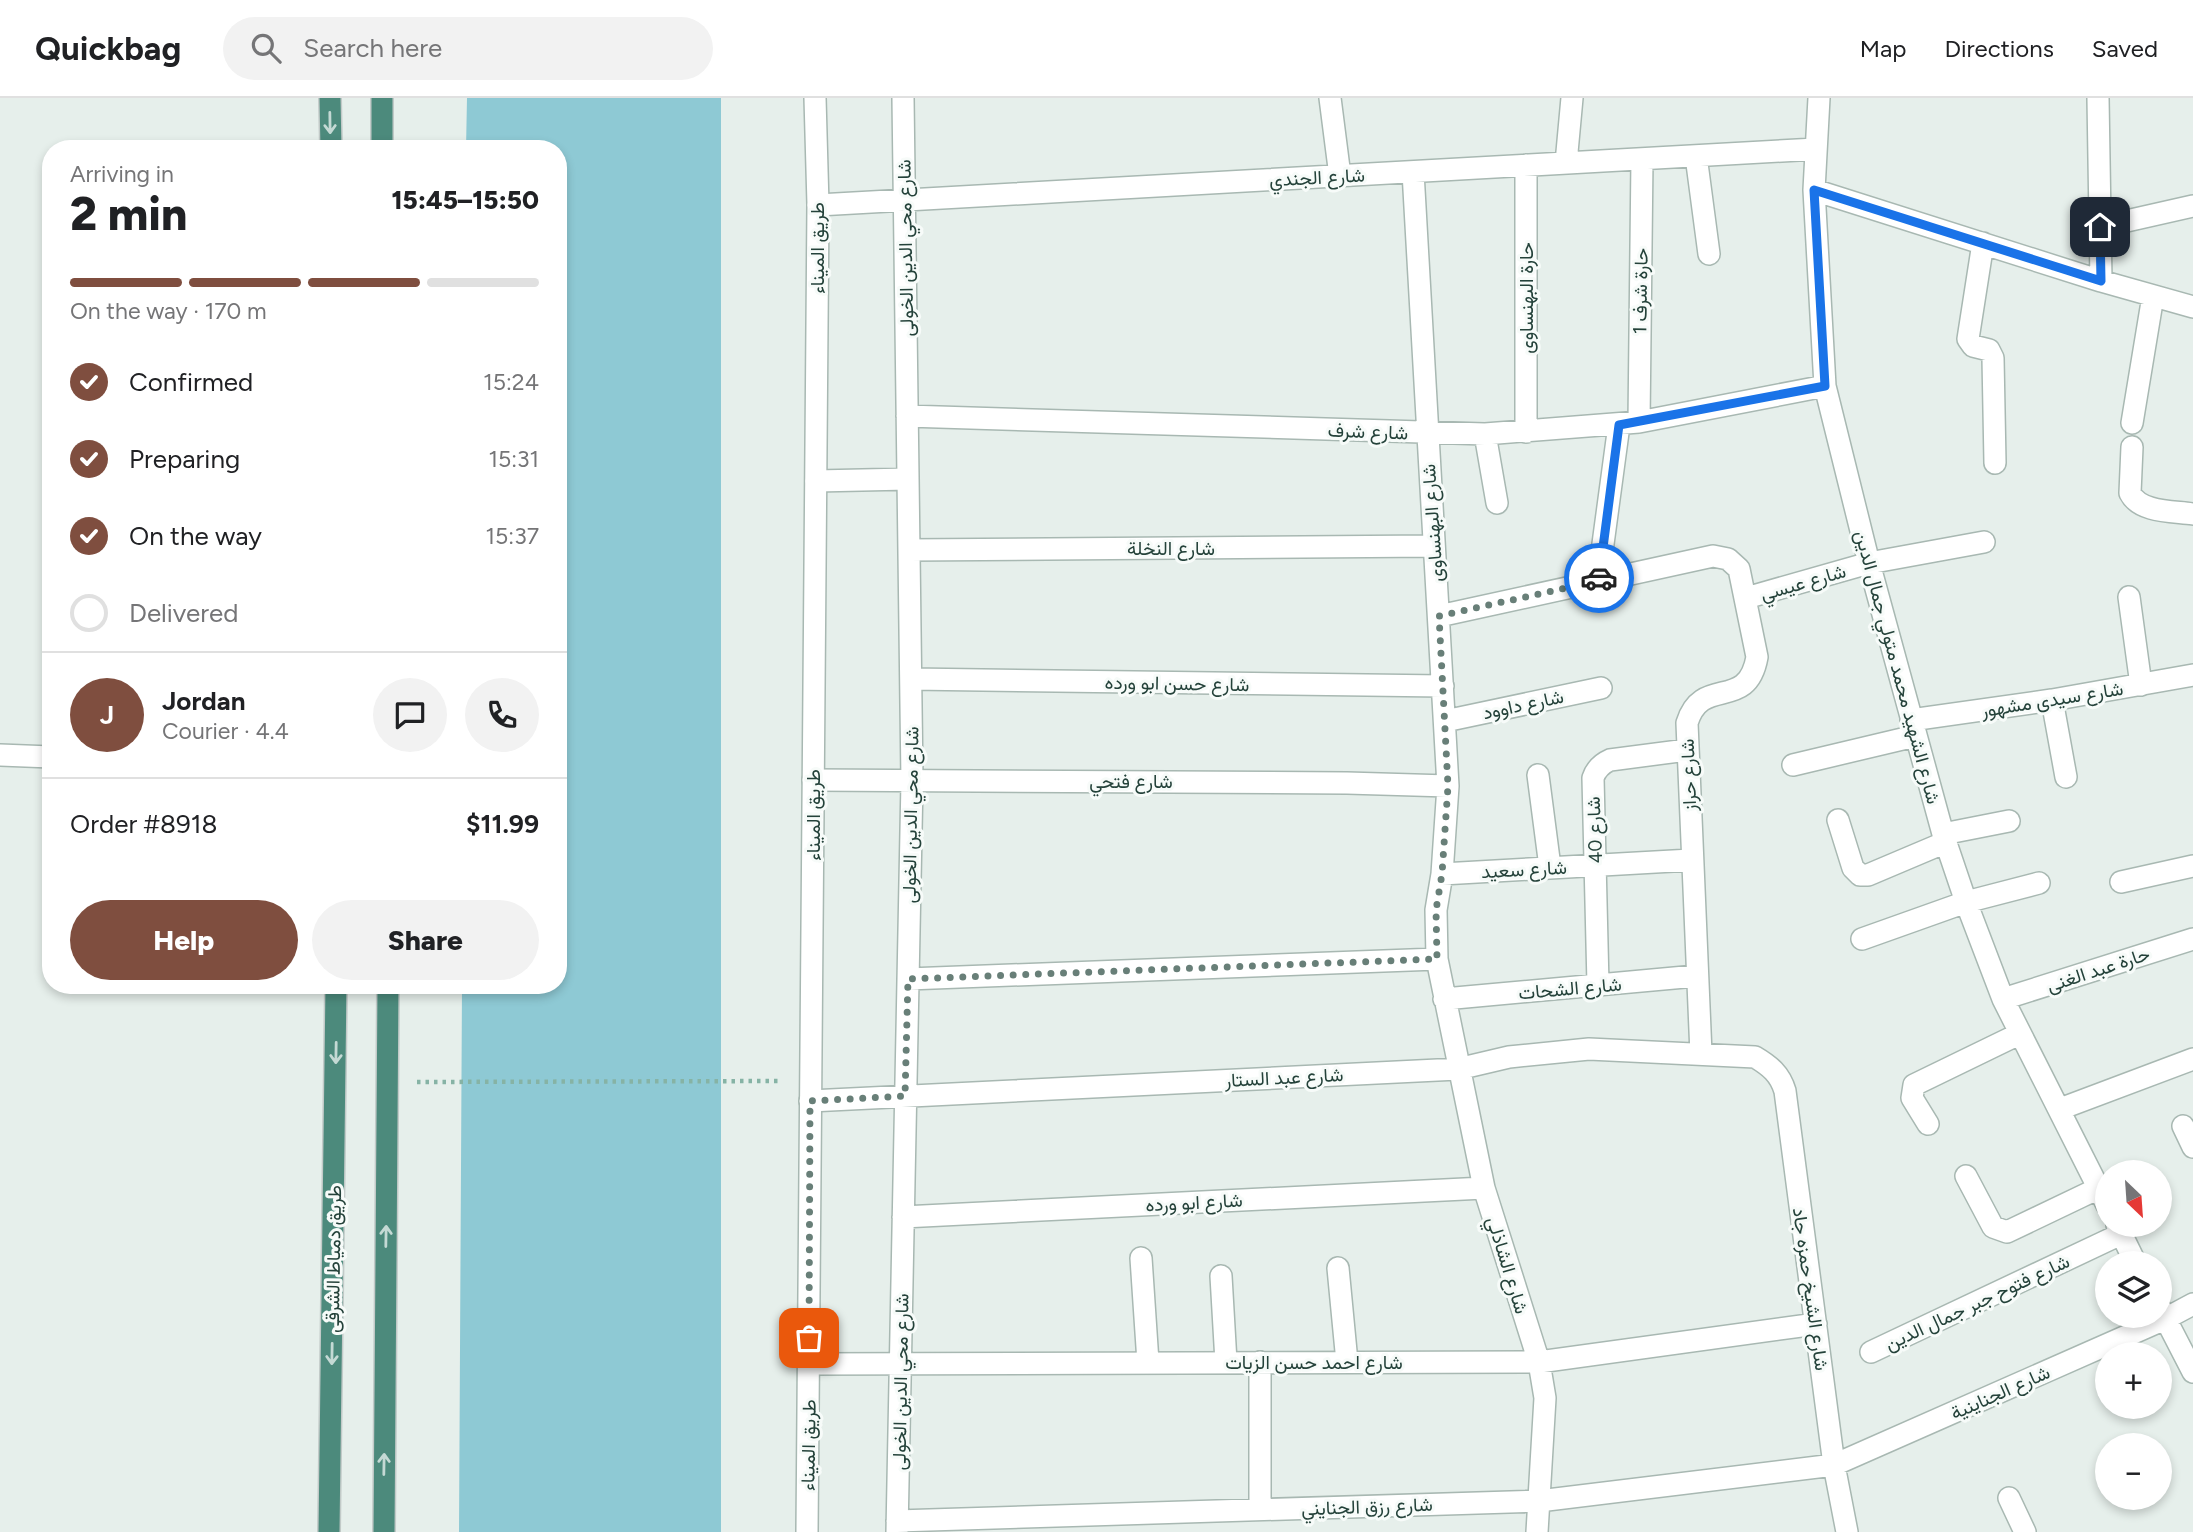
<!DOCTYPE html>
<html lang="en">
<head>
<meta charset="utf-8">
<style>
  body { margin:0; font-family:Figtree,Vazirmatn,sans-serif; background:#f2f2f2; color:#202124; height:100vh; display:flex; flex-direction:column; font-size:26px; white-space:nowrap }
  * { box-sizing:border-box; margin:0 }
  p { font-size:23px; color:#757577 }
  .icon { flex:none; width:38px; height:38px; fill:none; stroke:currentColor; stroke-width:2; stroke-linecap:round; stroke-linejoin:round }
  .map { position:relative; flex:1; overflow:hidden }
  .side { position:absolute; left:42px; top:42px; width:525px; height:854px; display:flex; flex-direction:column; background:#fff; border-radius:28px; box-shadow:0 4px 10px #0003 }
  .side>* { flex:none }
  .needle { width:46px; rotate:155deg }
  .buttons { position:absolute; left:2095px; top:1062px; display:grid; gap:14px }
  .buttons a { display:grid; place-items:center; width:77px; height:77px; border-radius:50%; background:#fff; box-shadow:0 4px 10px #0003; font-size:35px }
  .pin { position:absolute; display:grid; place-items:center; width:60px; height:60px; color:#fff; margin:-30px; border-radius:14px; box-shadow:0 4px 10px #0006 }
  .courier { position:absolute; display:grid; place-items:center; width:70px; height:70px; margin:-35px; border:5px solid #1a73e8; border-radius:50%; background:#fff; color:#222; box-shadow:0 2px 9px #0007 }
  .head em { font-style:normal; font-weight:800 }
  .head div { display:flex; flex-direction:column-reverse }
  .head { display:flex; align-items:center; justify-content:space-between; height:119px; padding:0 28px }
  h1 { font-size:46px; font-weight:800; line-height:52px }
  .bar { display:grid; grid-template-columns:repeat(4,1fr); gap:10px 7px; align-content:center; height:84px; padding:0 28px }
  .bar i { height:9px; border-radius:5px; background:#e0e0e0 }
  .bar .selected { background:#7f4e3f }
  .bar p { grid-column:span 4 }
  .line { display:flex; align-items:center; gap:18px; padding:0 28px; border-top:2px solid #e0e0e0 }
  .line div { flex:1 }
  .round { display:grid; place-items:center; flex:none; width:74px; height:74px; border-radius:37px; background:#f2f2f2 }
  ol { padding:0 28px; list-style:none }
  li { display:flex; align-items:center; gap:21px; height:77px }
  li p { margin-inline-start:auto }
  li .icon { padding:7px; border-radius:50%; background:#7f4e3f; color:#fff; stroke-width:4 }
  li:last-child { color:#757577 }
  li i { width:38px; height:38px; border:4px solid #e0e0e0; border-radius:50% }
  .cta { display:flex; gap:14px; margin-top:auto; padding:14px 28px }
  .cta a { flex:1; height:80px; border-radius:42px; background:#7f4e3f; color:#fff; font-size:28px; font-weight:800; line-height:80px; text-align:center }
  .cta a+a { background:#f2f2f2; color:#202124 }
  header { display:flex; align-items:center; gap:42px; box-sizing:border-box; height:98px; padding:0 35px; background:#fff; border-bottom:2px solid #e0e0e0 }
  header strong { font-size:33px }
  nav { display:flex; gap:38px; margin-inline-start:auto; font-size:24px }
  .search { width:490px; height:63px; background:#f2f2f2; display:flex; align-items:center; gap:18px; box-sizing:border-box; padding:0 24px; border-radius:38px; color:#757577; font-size:26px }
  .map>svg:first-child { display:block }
</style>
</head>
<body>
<header>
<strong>Quickbag</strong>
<div class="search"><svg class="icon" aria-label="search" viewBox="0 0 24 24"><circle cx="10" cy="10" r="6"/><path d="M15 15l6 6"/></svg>Search here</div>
<nav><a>Map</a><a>Directions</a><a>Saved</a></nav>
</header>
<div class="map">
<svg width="2193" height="1434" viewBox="0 0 2193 1434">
  <rect width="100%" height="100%" fill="#e6efeb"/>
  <path fill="#8ec9d4" d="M 467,0 L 721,0 L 721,1434 L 459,1434 L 462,887 L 558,887 L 558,51 L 466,51 Z"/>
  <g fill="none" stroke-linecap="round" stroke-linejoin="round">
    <defs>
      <path id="minor" d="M 1330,0 L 1340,78
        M 1819,0 L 1814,92 L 1825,288 L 1869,465 L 1943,736 L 1966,804 L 2003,901 L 2107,1107
        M 2098,0 L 2101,183
        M 1696,58 L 1709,156
        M 1566,65 L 1572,0
        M 1526,67 L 1526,334
        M 1413,74 L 1448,688 L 1442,776 L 1436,812 L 1437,861 L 1484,1090 L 1539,1264 L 1545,1300 L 1537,1434
        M 1814,92 L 2101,183 L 2193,209
        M 818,107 L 1816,51
        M 2100,129 L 2193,108
        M 1983,145 L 1968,241 L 1973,248 L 1989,252 L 1993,260 L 1995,365
        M 907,318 L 1485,336 L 1639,324 L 1825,288
        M 1639,324 L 1642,61
        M 2132,325 L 2153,198
        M 1485,336 L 1497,405
        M 2132,349 L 2130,395 C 2140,415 2174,413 2193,416
        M 816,383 L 908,381
        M 909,452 L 1434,448
        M 1598,483 L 1619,327
        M 2129,499 L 2141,587
        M 1746,500 L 1869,465 L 1984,444
        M 1439,518 L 1713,458 L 1728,461 L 1739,471 L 1757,559 C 1747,615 1702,576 1687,625 L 1701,956
        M 911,581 L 1443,588
        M 2052,602 L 2066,679
        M 1911,622 L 2052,602 L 2193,577
        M 1445,623 L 1601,590
        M 0,657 L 51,659
        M 1793,667 L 1915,638
        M 1538,677 L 1550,769
        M 813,682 L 1347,685 L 1448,688
        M 1838,722 L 1853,770 L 1860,777 L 1868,777 L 1946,744
        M 1943,736 L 2009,723
        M 1442,776 L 1691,762
        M 2121,784 L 2193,768
        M 1862,841 L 1966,804 L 2039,785
        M 908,881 L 1437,861
        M 1598,887 L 1593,680 C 1596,671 1601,666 1610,662 L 1687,652
        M 1444,901 L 1696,878
        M 2003,901 L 2193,841
        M 810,1003 L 1458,971 L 1509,959 L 1589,951 L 1755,959 C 1770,968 1780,976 1785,993 L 1834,1367 L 1847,1434
        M 2060,1011 L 2193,961
        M 1928,1026 L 1912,1000 L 1914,987 L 2019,936
        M 2183,1028 L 2193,1049
        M 1966,1078 L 1993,1129 L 2007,1134 L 2099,1090
        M 903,1119 L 1484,1090
        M 2117,1127 L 2136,1166
        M 1141,1160 L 1148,1264
        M 1338,1170 L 1347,1264
        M 1221,1178 L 1226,1264
        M 2160,1210 L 2193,1274
        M 1871,1254 L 2121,1136
        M 809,1266 L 1539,1264 L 1816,1226
        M 2009,1400 L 2025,1434
        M 1260,1411 L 1260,1264
        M 897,1423 L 1539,1403 L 1834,1367 L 2165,1221 L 2193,1206
        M 897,1434 L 912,683 L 903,0"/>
      <path id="tertiary" d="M 807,1434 L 818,107 L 815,0"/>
      <path id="trunk" d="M 330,0 L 331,51
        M 382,0 L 382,51
        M 329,1434 L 336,887
        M 384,1434 L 388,887"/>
    </defs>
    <use href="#minor" stroke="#a8b8b2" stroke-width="24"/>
    <use href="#tertiary" stroke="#a8b8b2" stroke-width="24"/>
    <use href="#trunk" stroke="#c2cac8" stroke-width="24"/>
    <path stroke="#86b3a5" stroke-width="4.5" stroke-dasharray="3.5 5" stroke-linecap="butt" d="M 417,984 L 782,983"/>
    <use href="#minor" stroke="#fff" stroke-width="21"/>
    <use href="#tertiary" stroke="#fff" stroke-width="21"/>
    <use href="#trunk" stroke="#4c8a7c" stroke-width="21"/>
  </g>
  <defs><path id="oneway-shaft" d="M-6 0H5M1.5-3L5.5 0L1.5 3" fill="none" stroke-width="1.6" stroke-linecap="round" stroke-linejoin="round" transform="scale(1.75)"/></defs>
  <g stroke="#c4d9d4">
    <use href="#oneway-shaft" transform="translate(330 25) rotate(89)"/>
    <use href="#oneway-shaft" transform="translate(336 955) rotate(91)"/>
    <use href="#oneway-shaft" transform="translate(386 1138) rotate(-89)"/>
    <use href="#oneway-shaft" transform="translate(332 1256) rotate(91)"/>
    <use href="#oneway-shaft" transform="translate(384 1366) rotate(-89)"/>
  </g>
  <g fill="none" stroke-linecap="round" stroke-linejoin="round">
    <path stroke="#687f78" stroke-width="7" stroke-dasharray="0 12.6" d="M 809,1240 L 810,1003 L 905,998 L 908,881 L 1437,861 L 1436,812 L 1442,776 L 1448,688 L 1439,518 L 1598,483 L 1599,480"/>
    <path stroke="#1a73e8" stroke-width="9" d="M 1599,480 L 1619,327 L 1825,288 L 1814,92 L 2101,183 L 2100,129"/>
  </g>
  <g text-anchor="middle" stroke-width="6" stroke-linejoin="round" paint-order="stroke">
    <g font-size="19" fill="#24423a" stroke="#f7fbf9">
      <text transform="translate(1317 79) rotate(-3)" y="7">شارع الجندي</text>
      <text transform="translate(817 150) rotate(-90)" y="7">طريق الميناء</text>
      <text transform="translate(905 150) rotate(-91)" y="7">شارع محي الدين الخولى</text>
      <text transform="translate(1640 193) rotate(-89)" y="7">حارة شرف 1</text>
      <text transform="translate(1526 200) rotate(-90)" y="7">حارة البهنساوى</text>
      <text transform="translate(1368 333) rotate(2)" y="7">شارع شرف</text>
      <text transform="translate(1432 425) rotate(-94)" y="7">شارع البهنساوى</text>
      <text x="1171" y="457">شارع النخلة</text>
      <text transform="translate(1803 484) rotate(-16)" y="7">شارع عيسي</text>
      <text transform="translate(1898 569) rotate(75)" y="7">شارع الشهيد محمد متولي جمال الدين</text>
      <text transform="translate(1177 585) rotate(1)" y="7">شارع حسن ابو ورده</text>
      <text transform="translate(2052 601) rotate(-9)" y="7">شارع سيدى مشهور</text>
      <text transform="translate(1523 606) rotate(-12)" y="7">شارع داوود</text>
      <text transform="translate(1688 677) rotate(-92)" y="7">شارع حراز</text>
      <text x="1131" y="690">شارع فتحي</text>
      <text transform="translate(813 717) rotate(-90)" y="7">طريق الميناء</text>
      <text transform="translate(910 717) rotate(-89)" y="7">شارع محي الدين الخولى</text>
      <text transform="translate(1594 732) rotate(-92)" y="7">شارع 40</text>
      <text transform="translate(1524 771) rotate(-3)" y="7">شارع سعيد</text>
      <text transform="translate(2098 871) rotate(-18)" y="7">حارة عبد الغنى</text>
      <text transform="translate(1570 890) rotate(-5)" y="7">شارع الشحات</text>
      <text transform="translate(1284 979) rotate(-3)" y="7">شارع عبد الستار</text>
      <text transform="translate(1194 1104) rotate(-3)" y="7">شارع ابو ورده</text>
      <text transform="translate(333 1161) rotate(-89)" y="7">طريق دمياط الشرقى</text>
      <text transform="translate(1508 1167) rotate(73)" y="7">شارع الشاذلي</text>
      <text transform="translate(1811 1191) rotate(82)" y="7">شارع الشيخ حمزه جاد</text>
      <text transform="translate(1977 1204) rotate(-25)" y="7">شارع فتوح جبر جمال الدين</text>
      <text x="1314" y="1271">شارع احمد حسن الزيات</text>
      <text transform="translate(900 1284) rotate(-89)" y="7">شارع محي الدين الخولى</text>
      <text transform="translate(2000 1294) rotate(-24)" y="7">شارع الجناينية</text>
      <text transform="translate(808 1347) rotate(-89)" y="7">طريق الميناء</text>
      <text transform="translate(1367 1408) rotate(-2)" y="7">شارع رزق الجنايني</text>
    </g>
  </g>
</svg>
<div class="buttons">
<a><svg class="needle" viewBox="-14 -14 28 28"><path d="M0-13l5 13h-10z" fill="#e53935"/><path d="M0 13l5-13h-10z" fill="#757577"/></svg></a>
<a><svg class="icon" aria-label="layers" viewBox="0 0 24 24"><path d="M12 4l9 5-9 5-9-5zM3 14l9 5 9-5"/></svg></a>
<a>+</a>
<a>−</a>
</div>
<div class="pin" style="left:809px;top:1240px;background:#ea580c"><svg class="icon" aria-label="bag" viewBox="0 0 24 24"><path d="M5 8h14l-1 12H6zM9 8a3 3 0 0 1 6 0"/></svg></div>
<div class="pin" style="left:2100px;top:129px;background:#1f2937"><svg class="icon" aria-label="home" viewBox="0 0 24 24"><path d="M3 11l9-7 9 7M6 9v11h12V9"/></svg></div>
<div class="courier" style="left:1599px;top:480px"><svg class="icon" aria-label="car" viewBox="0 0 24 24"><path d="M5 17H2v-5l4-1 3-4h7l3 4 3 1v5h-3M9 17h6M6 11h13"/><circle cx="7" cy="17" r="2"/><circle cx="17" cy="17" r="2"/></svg></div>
<section class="side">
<div class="head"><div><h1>2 min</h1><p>Arriving in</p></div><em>15:45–15:50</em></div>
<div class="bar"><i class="selected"></i><i class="selected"></i><i class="selected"></i><i></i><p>On the way · 170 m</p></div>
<ol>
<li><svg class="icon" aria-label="check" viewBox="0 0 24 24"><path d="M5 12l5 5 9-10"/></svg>Confirmed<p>15:24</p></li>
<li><svg class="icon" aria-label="check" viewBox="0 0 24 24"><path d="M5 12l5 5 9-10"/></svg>Preparing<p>15:31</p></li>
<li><svg class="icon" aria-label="check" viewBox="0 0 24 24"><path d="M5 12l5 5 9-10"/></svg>On the way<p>15:37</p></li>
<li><i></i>Delivered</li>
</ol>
<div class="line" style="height:126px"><b class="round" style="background:#7f4e3f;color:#fff">J</b><div><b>Jordan</b><p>Courier · 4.4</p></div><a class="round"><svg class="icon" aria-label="chat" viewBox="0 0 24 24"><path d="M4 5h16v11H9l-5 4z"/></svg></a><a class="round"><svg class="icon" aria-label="phone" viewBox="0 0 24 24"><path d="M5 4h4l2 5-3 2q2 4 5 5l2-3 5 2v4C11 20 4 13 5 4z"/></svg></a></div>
<div class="line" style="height:91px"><div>Order #8918</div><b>$11.99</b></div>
<div class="cta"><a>Help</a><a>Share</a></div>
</section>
</div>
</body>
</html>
